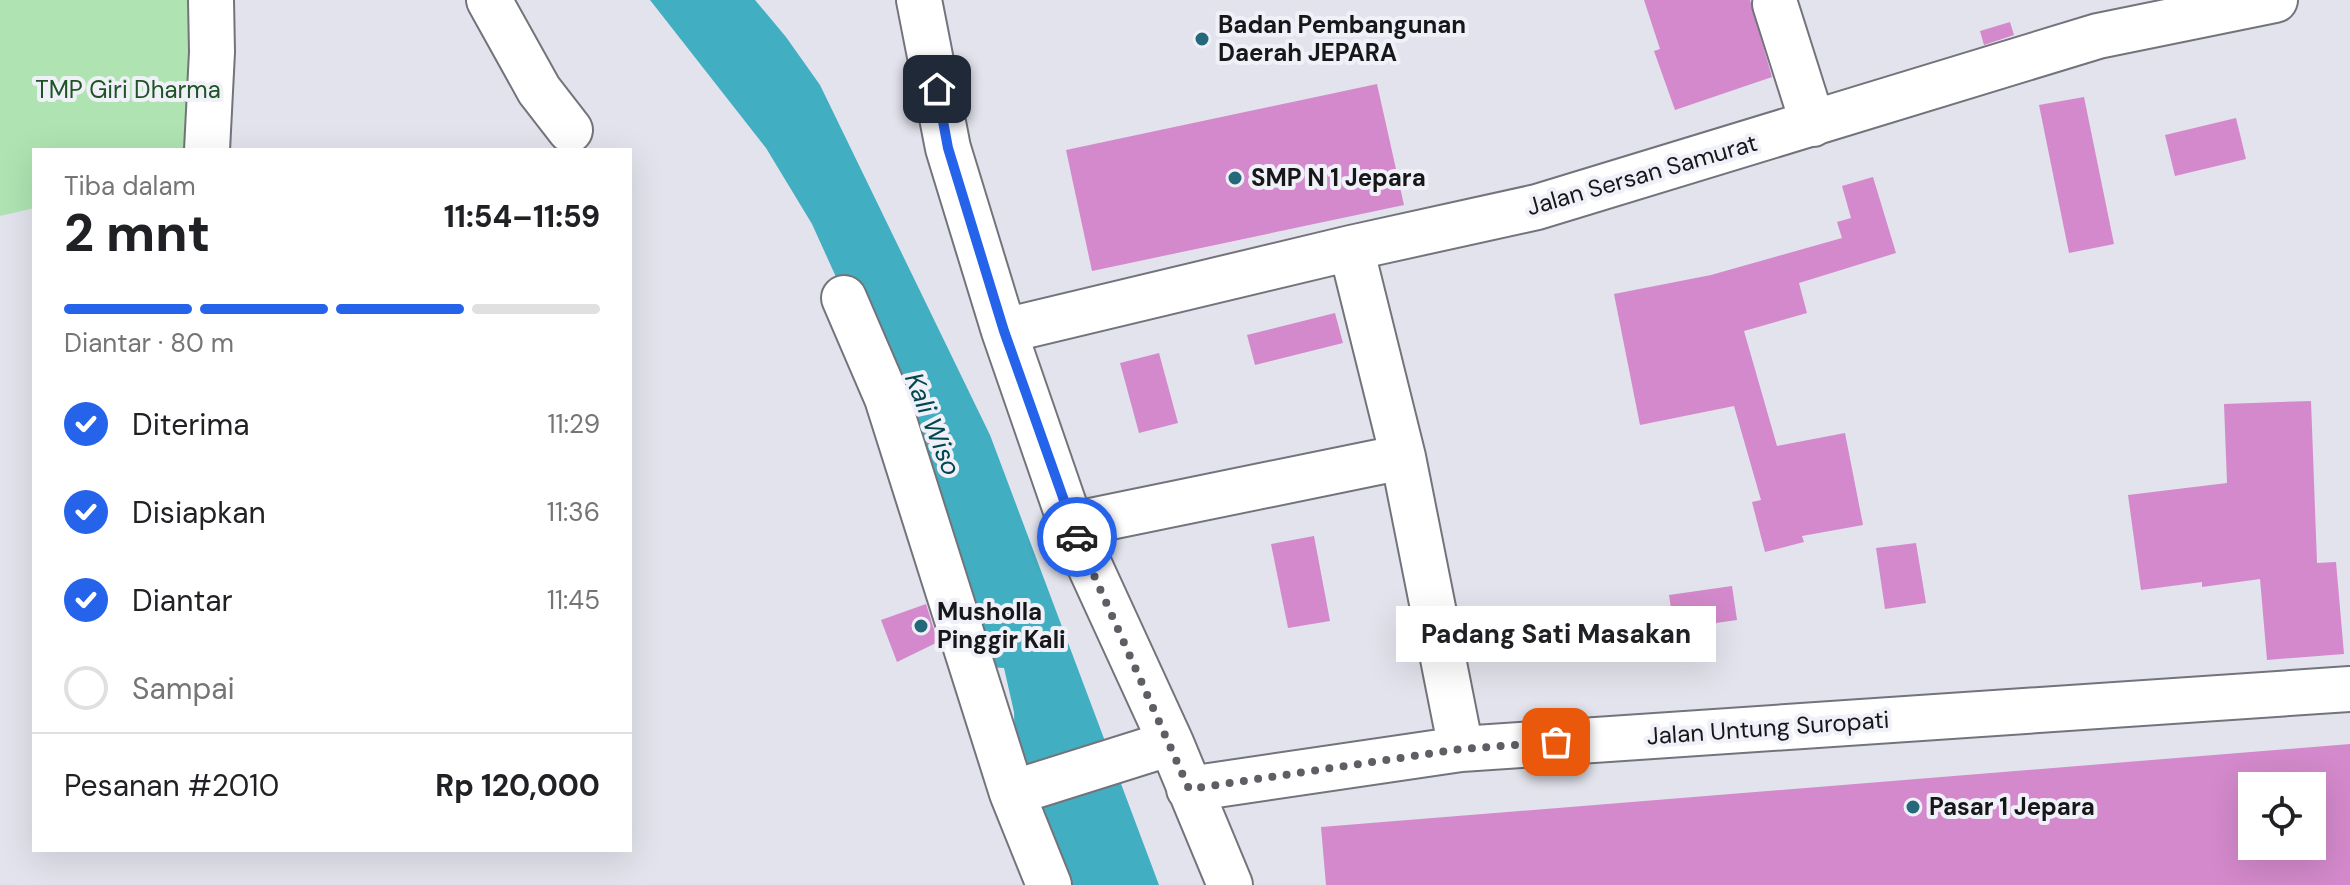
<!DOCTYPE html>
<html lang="id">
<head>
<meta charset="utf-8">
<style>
  body { margin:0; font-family:"DM Sans",sans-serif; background:#f2f2f2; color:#202124; height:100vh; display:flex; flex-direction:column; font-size:30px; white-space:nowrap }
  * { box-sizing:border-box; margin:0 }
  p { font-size:26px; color:#757577 }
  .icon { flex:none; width:44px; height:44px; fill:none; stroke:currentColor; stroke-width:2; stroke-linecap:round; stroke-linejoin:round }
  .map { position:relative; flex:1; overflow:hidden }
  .drawer { position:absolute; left:32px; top:148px; width:600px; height:704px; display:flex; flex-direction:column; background:#fff; border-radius:0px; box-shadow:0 8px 32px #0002 }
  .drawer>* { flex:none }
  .fabs { position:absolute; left:2238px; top:772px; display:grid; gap:16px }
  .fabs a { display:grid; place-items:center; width:88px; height:88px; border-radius:0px; background:#fff; box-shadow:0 8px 32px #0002; font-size:40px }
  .pin { position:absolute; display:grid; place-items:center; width:68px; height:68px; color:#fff; margin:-34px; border-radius:16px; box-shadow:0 4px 12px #0006 }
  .courier { position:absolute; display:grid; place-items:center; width:80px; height:80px; margin:-40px; border:6px solid #2563eb; border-radius:50%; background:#fff; color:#222; box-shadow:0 2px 10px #0007 }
  .bubble { position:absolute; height:56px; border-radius:0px; background:#fff; box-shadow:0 8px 32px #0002; font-size:26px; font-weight:800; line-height:56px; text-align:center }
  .headline em { font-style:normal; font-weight:800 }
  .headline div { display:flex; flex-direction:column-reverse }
  .headline { display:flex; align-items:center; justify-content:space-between; height:136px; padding:0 32px }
  h1 { font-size:52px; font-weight:800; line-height:60px }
  .bar { display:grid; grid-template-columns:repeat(4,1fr); gap:12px 8px; align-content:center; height:96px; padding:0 32px }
  .bar i { height:10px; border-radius:6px; background:#e0e0e0 }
  .bar .active { background:#2563eb }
  .bar p { grid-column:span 4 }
  .line { display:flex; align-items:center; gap:20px; padding:0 32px; border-top:2px solid #e0e0e0 }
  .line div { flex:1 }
  ol { padding:0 32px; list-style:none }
  li { display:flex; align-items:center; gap:24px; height:88px }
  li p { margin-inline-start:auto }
  li .icon { padding:8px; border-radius:50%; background:#2563eb; color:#fff; stroke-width:4 }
  li:last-child { color:#757577 }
  li i { width:44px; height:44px; border:4px solid #e0e0e0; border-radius:50% }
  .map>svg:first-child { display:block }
</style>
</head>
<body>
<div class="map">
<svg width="2350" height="885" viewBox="0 0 2350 885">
  <rect width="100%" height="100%" fill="#e2e3ec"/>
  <path fill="#afe4b2" d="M 0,0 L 192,0 L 188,150 L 34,150 L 34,208 L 0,216 Z"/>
  <path fill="#42aec1" d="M 650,0 L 755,0 L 786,37 L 820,85 L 990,435 L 1159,885 L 1064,885 L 1015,746 L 1014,712 L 1004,668 L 985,667 L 889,394 L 812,224 L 766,148 Z"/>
  <path fill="#d389cb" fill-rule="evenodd" d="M 1644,0 L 1750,0 L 1772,77 L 1675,110 L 1654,51 L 1660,49 Z
    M 2010,22 L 2014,35 L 1984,45 L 1980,31 Z
    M 1377,84 L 1404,205 L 1092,271 L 1066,150 Z
    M 2084,97 L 2114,244 L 2069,253 L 2039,105 Z
    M 2236,118 L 2246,159 L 2175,176 L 2165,135 Z
    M 1873,177 L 1896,253 L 1799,283 L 1807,313 L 1744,331 L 1777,446 L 1845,433 L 1863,525 L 1802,536 L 1804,542 L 1765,552 L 1752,502 L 1761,500 L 1734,406 L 1640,425 L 1614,294 L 1711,275 L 1842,238 L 1837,222 L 1851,218 L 1842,186 Z
    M 1335,313 L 1343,343 L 1255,365 L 1247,335 Z
    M 1159,353 L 1178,423 L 1139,433 L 1120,363 Z
    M 2311,401 L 2317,563 L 2336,562 L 2344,654 L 2267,660 L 2260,579 L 2202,587 L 2202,582 L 2141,590 L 2128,495 L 2227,483 L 2224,404 Z
    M 1314,536 L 1330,621 L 1288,628 L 1271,544 Z
    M 1916,543 L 1926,603 L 1885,609 L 1876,548 Z
    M 1732,586 L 1737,620 L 1674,629 L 1669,595 Z
    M 926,604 L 938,642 L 897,662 L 881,620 Z
    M 2350,744 L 2350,885 L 1326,885 L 1321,827 ZM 2252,786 L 2312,786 L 2312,846 L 2252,846 Z"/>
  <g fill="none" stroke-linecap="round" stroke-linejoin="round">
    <defs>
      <path id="minor" d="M 489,0 L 539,90 L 570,130
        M 919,0 L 948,148 L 1004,331 L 1071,525 L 1171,743 L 1230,885
        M 1775,4 L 1813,124
        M 207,150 L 212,52 L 211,0
        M 1351,248 L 1403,457 L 1461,749
        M 844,298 L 887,398 L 1012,793
        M 1004,331 L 1351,248 L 1537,207 L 2098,36 L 2275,0
        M 1071,525 L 1403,457
        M 1189,789 L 1461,749 L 2350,689
        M 1049,885 L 1012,793 L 1171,743"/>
    </defs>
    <use href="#minor" stroke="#73747b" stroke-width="48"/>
    <use href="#minor" stroke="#fff" stroke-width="44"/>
  </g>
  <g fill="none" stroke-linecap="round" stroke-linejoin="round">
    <path stroke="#5e5e64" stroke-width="8" stroke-dasharray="0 14.4" d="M 1077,537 L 1189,789 L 1461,749 L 1556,742"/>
    <path stroke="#2563eb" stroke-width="10" d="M 937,89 L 948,148 L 1004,331 L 1077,537"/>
  </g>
  <g fill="#25687a" stroke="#f0f0f9" stroke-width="3">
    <circle cx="1202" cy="39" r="8"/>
    <circle cx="1235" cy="178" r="8"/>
    <circle cx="921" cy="626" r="8"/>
    <circle cx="1913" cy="807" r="8"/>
  </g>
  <g text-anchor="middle" stroke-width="8" stroke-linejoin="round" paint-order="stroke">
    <g font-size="24" font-weight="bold" fill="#17171a" stroke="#f0f0f9" text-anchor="start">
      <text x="1218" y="33">Badan Pembangunan<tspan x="1218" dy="28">Daerah JEPARA</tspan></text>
      <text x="1251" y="186">SMP N 1 Jepara</text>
      <text x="937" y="620">Musholla<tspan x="937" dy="28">Pinggir Kali</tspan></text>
      <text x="1929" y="815">Pasar 1 Jepara</text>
    </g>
    <g font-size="24" fill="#1e5325" stroke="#f0f0f9">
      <text x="128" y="98">TMP Giri Dharma</text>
    </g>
    <g font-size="24" fill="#17171a" stroke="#f0f0f9">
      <text transform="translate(1642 175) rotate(-16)" y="8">Jalan Sersan Samurat</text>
      <text transform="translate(1768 728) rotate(-4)" y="8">Jalan Untung Suropati</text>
    </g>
    <g font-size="26" font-style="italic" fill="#024650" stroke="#f0f0f9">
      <text transform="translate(933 424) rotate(68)" y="9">Kali Wiso</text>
    </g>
  </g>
</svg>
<div class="fabs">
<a><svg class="icon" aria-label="locate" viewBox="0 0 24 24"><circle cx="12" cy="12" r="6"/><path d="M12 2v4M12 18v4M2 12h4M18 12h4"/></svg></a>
</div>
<div class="pin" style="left:1556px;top:742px;background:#ea580c"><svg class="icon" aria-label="bag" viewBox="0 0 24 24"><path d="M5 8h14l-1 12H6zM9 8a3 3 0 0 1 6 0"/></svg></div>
<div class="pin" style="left:937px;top:89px;background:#1f2937"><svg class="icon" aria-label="home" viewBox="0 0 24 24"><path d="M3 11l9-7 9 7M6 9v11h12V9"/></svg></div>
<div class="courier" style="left:1077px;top:537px"><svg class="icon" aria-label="car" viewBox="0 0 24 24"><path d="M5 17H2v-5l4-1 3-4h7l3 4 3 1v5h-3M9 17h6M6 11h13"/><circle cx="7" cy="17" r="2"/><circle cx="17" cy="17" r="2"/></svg></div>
<div class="bubble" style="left:1396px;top:606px;width:320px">Padang Sati Masakan</div>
<section class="drawer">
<div class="headline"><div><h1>2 mnt</h1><p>Tiba dalam</p></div><em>11:54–11:59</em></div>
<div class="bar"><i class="active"></i><i class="active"></i><i class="active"></i><i></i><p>Diantar · 80 m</p></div>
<ol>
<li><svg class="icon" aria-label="check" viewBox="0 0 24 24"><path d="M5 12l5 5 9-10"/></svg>Diterima<p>11:29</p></li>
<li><svg class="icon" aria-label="check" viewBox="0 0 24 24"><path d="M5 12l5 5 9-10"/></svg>Disiapkan<p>11:36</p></li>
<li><svg class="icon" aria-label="check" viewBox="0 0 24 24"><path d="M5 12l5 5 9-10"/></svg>Diantar<p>11:45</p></li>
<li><i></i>Sampai</li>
</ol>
<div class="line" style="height:104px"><div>Pesanan #2010</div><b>Rp 120,000</b></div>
</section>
</div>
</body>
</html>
